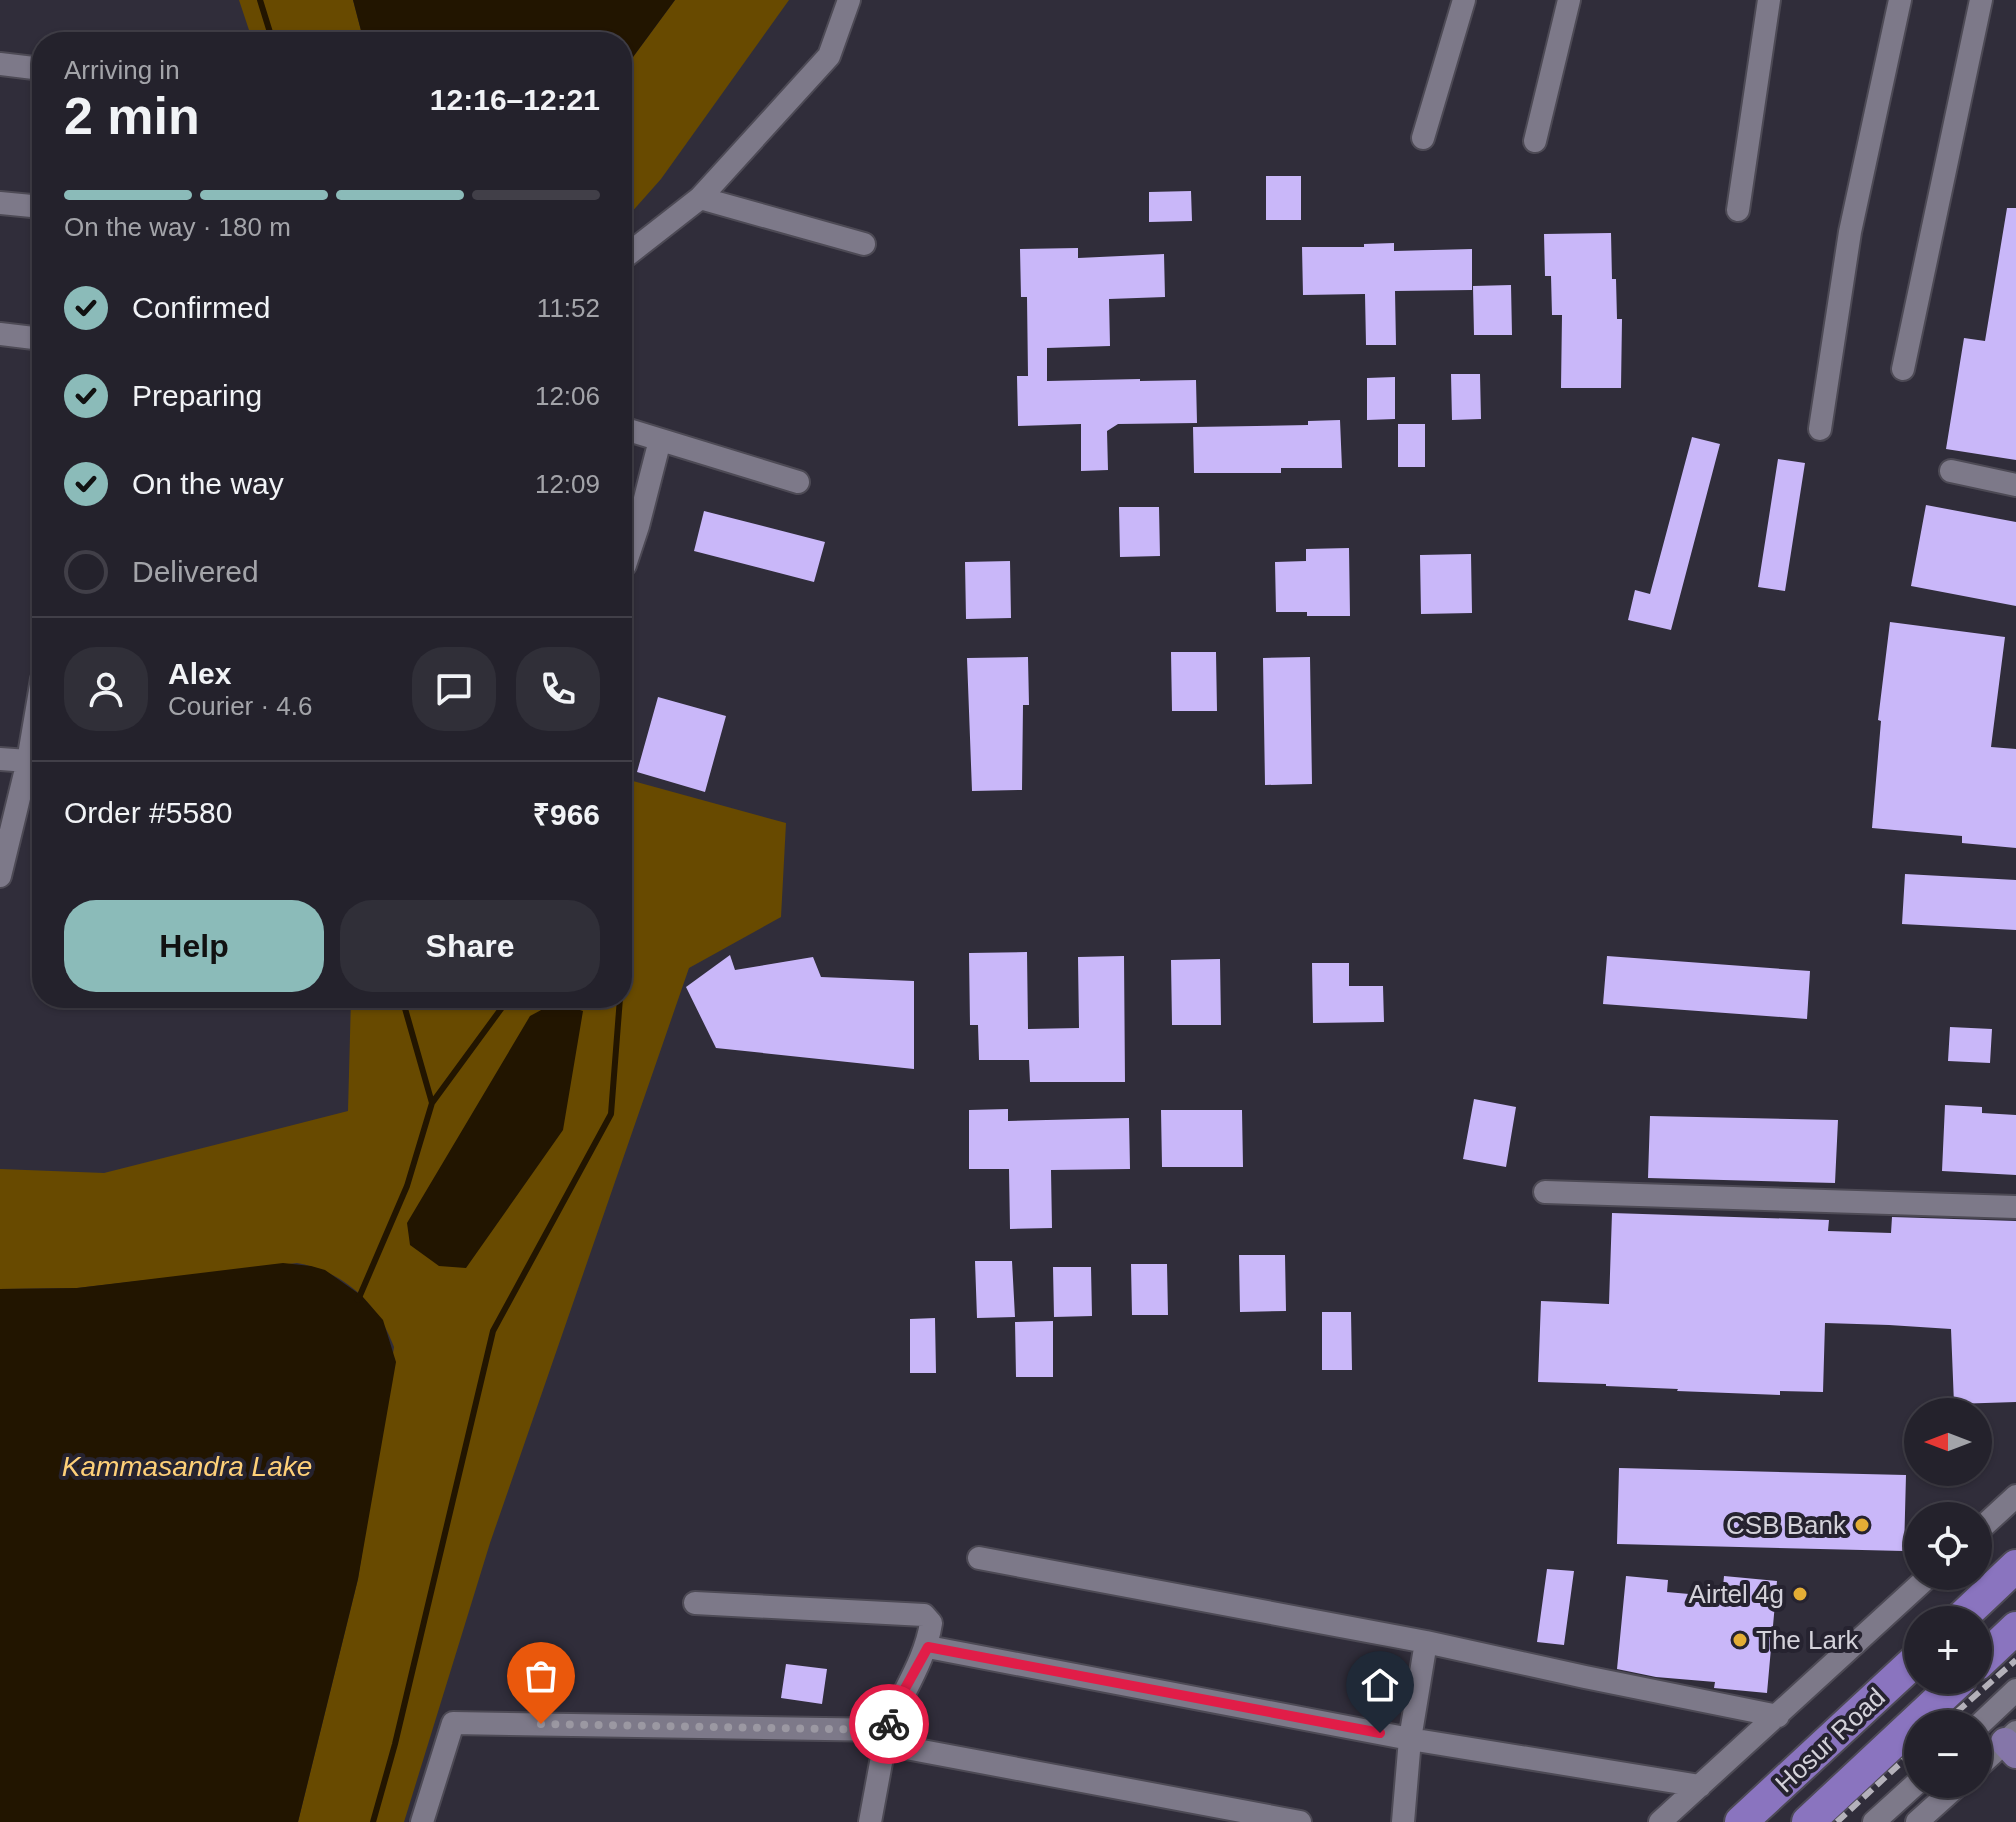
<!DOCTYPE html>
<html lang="en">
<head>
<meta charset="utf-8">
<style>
  body { margin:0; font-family:Arial,sans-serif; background:#302f38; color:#f1f3f6; height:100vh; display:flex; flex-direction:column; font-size:30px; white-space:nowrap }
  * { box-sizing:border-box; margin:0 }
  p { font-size:26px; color:#a3a4a9 }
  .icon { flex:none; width:44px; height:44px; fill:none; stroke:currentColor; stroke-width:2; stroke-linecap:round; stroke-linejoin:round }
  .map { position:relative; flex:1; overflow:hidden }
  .side { position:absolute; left:32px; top:32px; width:600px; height:976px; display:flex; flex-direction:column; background:#24222c; border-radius:32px; box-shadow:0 2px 6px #0004,0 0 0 2px #413f48 }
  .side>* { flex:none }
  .needle { width:52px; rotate:270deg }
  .buttons { position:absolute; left:1904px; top:1398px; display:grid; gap:16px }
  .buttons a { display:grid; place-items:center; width:88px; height:88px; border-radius:50%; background:#24222c; box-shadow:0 2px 6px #0004,0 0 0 2px #413f48; font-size:40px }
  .pin { position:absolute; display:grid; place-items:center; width:68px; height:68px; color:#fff; margin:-82px -34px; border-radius:50% 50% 50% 0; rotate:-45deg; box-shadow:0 0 8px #0007 }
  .pin .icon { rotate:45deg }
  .courier { position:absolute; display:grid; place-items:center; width:80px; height:80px; margin:-40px; border:6px solid #e11d48; border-radius:50%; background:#fff; color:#222; box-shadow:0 2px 10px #0007 }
  .overview em { font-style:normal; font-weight:600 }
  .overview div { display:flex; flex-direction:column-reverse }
  .overview { display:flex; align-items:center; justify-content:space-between; height:136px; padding:0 32px }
  h1 { font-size:52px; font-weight:600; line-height:60px }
  .bar { display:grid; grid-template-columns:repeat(4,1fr); gap:12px 8px; align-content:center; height:96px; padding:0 32px }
  .bar i { height:10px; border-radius:6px; background:#413f48 }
  .bar .selected { background:#8bbbb9 }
  .bar p { grid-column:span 4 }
  .line { display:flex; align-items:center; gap:20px; padding:0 32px; border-top:2px solid #413f48 }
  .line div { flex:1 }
  .round { display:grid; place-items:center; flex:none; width:84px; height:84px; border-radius:32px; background:#302f38 }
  ol { padding:0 32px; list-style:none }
  li { display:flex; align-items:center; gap:24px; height:88px }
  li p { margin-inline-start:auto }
  li .icon { padding:8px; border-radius:50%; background:#8bbbb9; color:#111; stroke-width:4 }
  li:last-child { color:#a3a4a9 }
  li i { width:44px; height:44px; border:4px solid #413f48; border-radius:50% }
  .primary-button { display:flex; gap:16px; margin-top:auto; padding:16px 32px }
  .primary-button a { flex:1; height:92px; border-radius:32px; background:#8bbbb9; color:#111; font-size:32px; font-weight:600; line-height:92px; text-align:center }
  .primary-button a+a { background:#302f38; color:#f1f3f6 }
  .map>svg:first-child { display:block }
</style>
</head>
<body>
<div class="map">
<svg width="2016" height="1822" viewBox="0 0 2016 1822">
  <rect width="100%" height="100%" fill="#302d3a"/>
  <path fill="#684a00" d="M 239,0 L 353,0 L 364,42 L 253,42 Z
    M 675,0 L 789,0 L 661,179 L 622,223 L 622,72 Z
    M 622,778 L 786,823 L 781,917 L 689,968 L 490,1543 L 404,1822 L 298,1822 L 358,1579 L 394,1347 C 378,1303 343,1271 297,1263 L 77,1288 L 0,1289 L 0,1169 L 104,1173 L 348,1111 L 351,998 L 622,998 Z"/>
  <path fill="#221500" d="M 353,0 L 675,0 L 622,72 L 622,42 L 364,42 Z
    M 556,1002 L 583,1011 L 563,1130 L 466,1268 L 439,1266 L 410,1245 L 407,1223 L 530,1016 Z
    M 283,1263 L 311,1266 L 325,1270 L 362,1296 L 383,1320 L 396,1362 L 358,1579 L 298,1822 L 0,1822 L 0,1289 L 77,1288 Z"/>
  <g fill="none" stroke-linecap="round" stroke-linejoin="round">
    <path stroke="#221500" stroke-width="6" d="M 260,0 L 273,42
      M 402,998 L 432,1103
      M 358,1300 L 407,1186 L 432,1103 L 509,998
      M 373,1822 L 395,1744 L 493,1331 L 611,1114 L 620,998"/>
  </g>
  <path fill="#c9b7f9" d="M 1266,176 L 1301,176 L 1301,220 L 1266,220 Z
    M 1191,191 L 1192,221 L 1149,222 L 1149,192 Z
    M 2007,208 L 2016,208 L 2016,460 L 1946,449 L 1964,338 L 1985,341 Z
    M 1611,233 L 1612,279 L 1616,279 L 1617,319 L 1622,319 L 1621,388 L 1561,388 L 1562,315 L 1552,315 L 1551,276 L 1545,276 L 1544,234 Z
    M 1394,243 L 1394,251 L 1472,249 L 1472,290 L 1395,291 L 1396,345 L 1366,345 L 1365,294 L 1303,295 L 1302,247 L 1364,247 L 1364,244 Z
    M 1078,248 L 1078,258 L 1164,254 L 1165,297 L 1109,299 L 1110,346 L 1047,348 L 1047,381 L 1140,379 L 1140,381 L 1196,380 L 1197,423 L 1118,424 L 1107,431 L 1108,470 L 1081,471 L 1081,424 L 1018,426 L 1017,376 L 1028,376 L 1027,297 L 1021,297 L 1020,249 Z
    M 1511,285 L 1512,335 L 1474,335 L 1473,286 Z
    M 1451,374 L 1480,374 L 1481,419 L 1452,420 Z
    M 1395,377 L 1395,419 L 1367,420 L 1367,378 Z
    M 1340,420 L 1342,468 L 1281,468 L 1281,473 L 1194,473 L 1193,427 L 1308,425 L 1308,421 Z
    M 1398,424 L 1425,424 L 1425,467 L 1398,467 Z
    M 1692,437 L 1720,444 L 1671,630 L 1628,620 L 1635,590 L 1650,594 Z
    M 1778,459 L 1805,463 L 1785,591 L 1758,587 Z
    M 1926,505 L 2016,522 L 2016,606 L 1911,586 Z
    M 1119,507 L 1159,507 L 1160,556 L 1120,557 Z
    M 704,511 L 825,542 L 814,582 L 694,551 Z
    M 1349,548 L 1350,616 L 1307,616 L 1307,612 L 1276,612 L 1275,562 L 1306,561 L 1306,549 Z
    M 1471,554 L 1472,613 L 1421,614 L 1420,555 Z
    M 1010,561 L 1011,618 L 966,619 L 965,562 Z
    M 1890,622 L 2005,637 L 1991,747 L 2016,749 L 2016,848 L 1962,843 L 1962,836 L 1872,828 L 1881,721 L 1878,720 Z
    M 1171,652 L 1216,652 L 1217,711 L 1172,711 Z
    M 1028,657 L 1029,705 L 1023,705 L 1022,790 L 972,791 L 967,658 Z
    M 1310,657 L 1312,784 L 1265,785 L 1263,658 Z
    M 658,697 L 726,716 L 705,792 L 637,772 Z
    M 1905,874 L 2016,880 L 2016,930 L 1902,924 Z
    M 1027,952 L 1028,1029 L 1079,1028 L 1078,957 L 1124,956 L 1125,1082 L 1030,1082 L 1029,1060 L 979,1060 L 978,1025 L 970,1025 L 969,953 Z
    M 730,955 L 735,970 L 813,957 L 821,977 L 914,981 L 914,1069 L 716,1048 L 686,987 Z
    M 1607,956 L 1810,971 L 1807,1019 L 1603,1004 Z
    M 1220,959 L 1221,1025 L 1172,1025 L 1171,960 Z
    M 1312,963 L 1349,963 L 1349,986 L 1383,986 L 1384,1022 L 1313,1023 Z
    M 1950,1027 L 1992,1029 L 1990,1063 L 1948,1061 Z
    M 1474,1099 L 1516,1107 L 1506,1167 L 1463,1159 Z
    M 1945,1105 L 1982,1107 L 1982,1113 L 2016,1115 L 2016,1175 L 1942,1171 Z
    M 1008,1109 L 1008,1121 L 1129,1118 L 1130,1169 L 1051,1170 L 1052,1228 L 1010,1229 L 1009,1169 L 969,1169 L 969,1110 Z
    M 1161,1110 L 1242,1110 L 1243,1167 L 1162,1167 Z
    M 1650,1116 L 1838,1120 L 1835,1183 L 1648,1178 Z
    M 1612,1213 L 1829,1220 L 1828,1231 L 1891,1233 L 1892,1217 L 2016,1221 L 2016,1402 L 1954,1404 L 1951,1329 L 1889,1325 L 1825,1323 L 1823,1392 L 1780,1391 L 1780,1395 L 1677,1391 L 1678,1389 L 1606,1386 L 1606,1384 L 1538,1382 L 1541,1301 L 1609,1304 Z
    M 1239,1255 L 1285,1255 L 1286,1311 L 1240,1312 Z
    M 975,1261 L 1012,1261 L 1015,1317 L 977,1318 Z
    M 1131,1264 L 1167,1264 L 1168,1315 L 1132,1315 Z
    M 1053,1267 L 1091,1267 L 1092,1316 L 1054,1317 Z
    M 1322,1312 L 1351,1312 L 1352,1370 L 1322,1370 Z
    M 935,1318 L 936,1373 L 910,1373 L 910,1319 Z
    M 1053,1321 L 1053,1377 L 1016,1377 L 1015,1322 Z
    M 1619,1468 L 1906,1475 L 1904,1551 L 1617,1544 Z
    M 1547,1569 L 1574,1571 L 1564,1645 L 1537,1642 Z
    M 1626,1576 L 1668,1580 L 1667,1592 L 1722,1597 L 1724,1576 L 1777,1581 L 1767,1693 L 1714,1688 L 1715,1682 L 1656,1677 L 1617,1669 Z
    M 786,1664 L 827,1669 L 822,1704 L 781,1698 Z"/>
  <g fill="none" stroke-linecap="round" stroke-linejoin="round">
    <defs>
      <path id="minor" d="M 0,64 L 42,69
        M 1423,138 L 1464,0
        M 1535,141 L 1569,0
        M 700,198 L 864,244
        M 0,203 L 42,207
        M 1738,210 L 1769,0
        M 622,259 L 700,198 L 829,56 L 849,0
        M 0,334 L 42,339
        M 1903,369 L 1981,0
        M 622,428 L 798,482
        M 1820,429 L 1850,232 L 1900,0
        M 1951,471 L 2016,485
        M 625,565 L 638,526 L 660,440
        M 0,759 L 28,761
        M 0,876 L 28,761 L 42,679
        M 1545,1192 L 2016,1207
        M 1978,1531 L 2016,1496
        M 979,1558 L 1426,1642 L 1585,1677 L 1778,1716
        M 695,1603 L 924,1615 L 931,1623 C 925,1662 901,1694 887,1730
        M 928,1647 L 1410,1739 L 1700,1786
        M 1978,1726 L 2016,1690
        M 885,1744 L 1300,1822
        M 1978,1767 L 2016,1732
        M 422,1822 L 453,1723 L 887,1730 L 870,1822
        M 1403,1822 L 1410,1739 L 1426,1642
        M 1660,1822 L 1929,1576
        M 1874,1822 L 1918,1782
        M 1917,1822 L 1959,1784"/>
      <path id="major" d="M 2005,1742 L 2016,1754"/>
      <path id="highway" d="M 1959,1620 L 2016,1566
        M 1978,1664 L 2016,1628
        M 1741,1822 L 1918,1658
        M 1808,1822 L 1960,1680"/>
    </defs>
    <use href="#minor" stroke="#4d4a55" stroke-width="26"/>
    <use href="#major" stroke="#4d4a55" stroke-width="32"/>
    <use href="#highway" stroke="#4d4a55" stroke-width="36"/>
    <use href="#minor" stroke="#7d7989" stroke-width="22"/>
    <use href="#major" stroke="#8576a9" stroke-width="28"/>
    <use href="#highway" stroke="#8a74bf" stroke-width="32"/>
    <path stroke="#b4b1ba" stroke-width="6" stroke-dasharray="12 6" stroke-linecap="butt" d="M 1943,1724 L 2016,1660
      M 1837,1822 L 1918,1747"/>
  </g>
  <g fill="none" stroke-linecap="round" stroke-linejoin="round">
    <path stroke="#9b98a2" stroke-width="8" stroke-dasharray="0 14.4" d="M 541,1724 L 887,1730 L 889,1724"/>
    <path stroke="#e11d48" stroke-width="10" d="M 889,1724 L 897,1703 L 928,1647 L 1380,1733"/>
  </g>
  <g fill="#e4ad35" stroke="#262330" stroke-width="3">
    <circle cx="1862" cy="1525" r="8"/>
    <circle cx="1800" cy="1594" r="8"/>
    <circle cx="1740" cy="1640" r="8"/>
  </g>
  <g text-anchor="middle" stroke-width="8" stroke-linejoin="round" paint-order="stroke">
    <g font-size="26" fill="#d4d2da" stroke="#262330" text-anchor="end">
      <text x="1846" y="1534">CSB Bank</text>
      <text x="1784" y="1603">Airtel 4g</text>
      <text x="1756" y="1649" text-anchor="start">The Lark</text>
    </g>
    <g font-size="26" fill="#d4d2da" stroke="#262330">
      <text transform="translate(1830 1740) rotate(-43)" y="9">Hosur Road</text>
    </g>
    <g font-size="28" font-style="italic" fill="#fed078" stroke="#262330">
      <text x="187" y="1476">Kammasandra Lake</text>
    </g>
  </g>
</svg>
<div class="buttons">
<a><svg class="needle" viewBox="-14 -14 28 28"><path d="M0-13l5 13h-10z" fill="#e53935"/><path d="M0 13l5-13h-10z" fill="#a3a4a9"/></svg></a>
<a><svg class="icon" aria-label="locate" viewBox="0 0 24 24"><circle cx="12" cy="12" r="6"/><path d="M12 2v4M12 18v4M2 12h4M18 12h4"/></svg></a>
<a>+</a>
<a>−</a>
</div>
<div class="pin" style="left:541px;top:1724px;background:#ea580c"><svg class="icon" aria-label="bag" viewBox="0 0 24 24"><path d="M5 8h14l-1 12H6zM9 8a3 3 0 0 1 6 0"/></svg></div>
<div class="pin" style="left:1380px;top:1733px;background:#1f2937"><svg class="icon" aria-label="home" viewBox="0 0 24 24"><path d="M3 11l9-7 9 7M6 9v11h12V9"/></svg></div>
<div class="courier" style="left:889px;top:1724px"><svg class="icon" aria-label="bike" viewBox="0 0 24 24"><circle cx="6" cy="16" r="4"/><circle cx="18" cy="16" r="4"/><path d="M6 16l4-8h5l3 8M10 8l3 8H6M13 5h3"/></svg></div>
<section class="side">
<div class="overview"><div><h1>2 min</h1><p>Arriving in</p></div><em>12:16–12:21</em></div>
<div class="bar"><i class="selected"></i><i class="selected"></i><i class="selected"></i><i></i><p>On the way · 180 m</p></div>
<ol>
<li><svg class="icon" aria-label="check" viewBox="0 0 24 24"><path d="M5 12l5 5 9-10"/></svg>Confirmed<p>11:52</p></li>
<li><svg class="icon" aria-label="check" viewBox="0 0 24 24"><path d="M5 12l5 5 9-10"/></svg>Preparing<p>12:06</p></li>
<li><svg class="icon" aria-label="check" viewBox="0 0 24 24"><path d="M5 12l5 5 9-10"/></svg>On the way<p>12:09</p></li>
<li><i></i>Delivered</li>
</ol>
<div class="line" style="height:144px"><a class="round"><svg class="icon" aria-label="person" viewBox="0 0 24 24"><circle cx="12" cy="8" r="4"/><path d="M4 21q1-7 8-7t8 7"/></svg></a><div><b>Alex</b><p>Courier · 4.6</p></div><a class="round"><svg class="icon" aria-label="chat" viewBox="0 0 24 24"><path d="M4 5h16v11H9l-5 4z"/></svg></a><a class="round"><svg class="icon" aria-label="phone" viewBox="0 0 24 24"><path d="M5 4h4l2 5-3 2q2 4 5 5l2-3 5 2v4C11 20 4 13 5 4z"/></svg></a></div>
<div class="line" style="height:104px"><div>Order #5580</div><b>₹966</b></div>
<div class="primary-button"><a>Help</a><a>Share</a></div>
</section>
</div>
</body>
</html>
